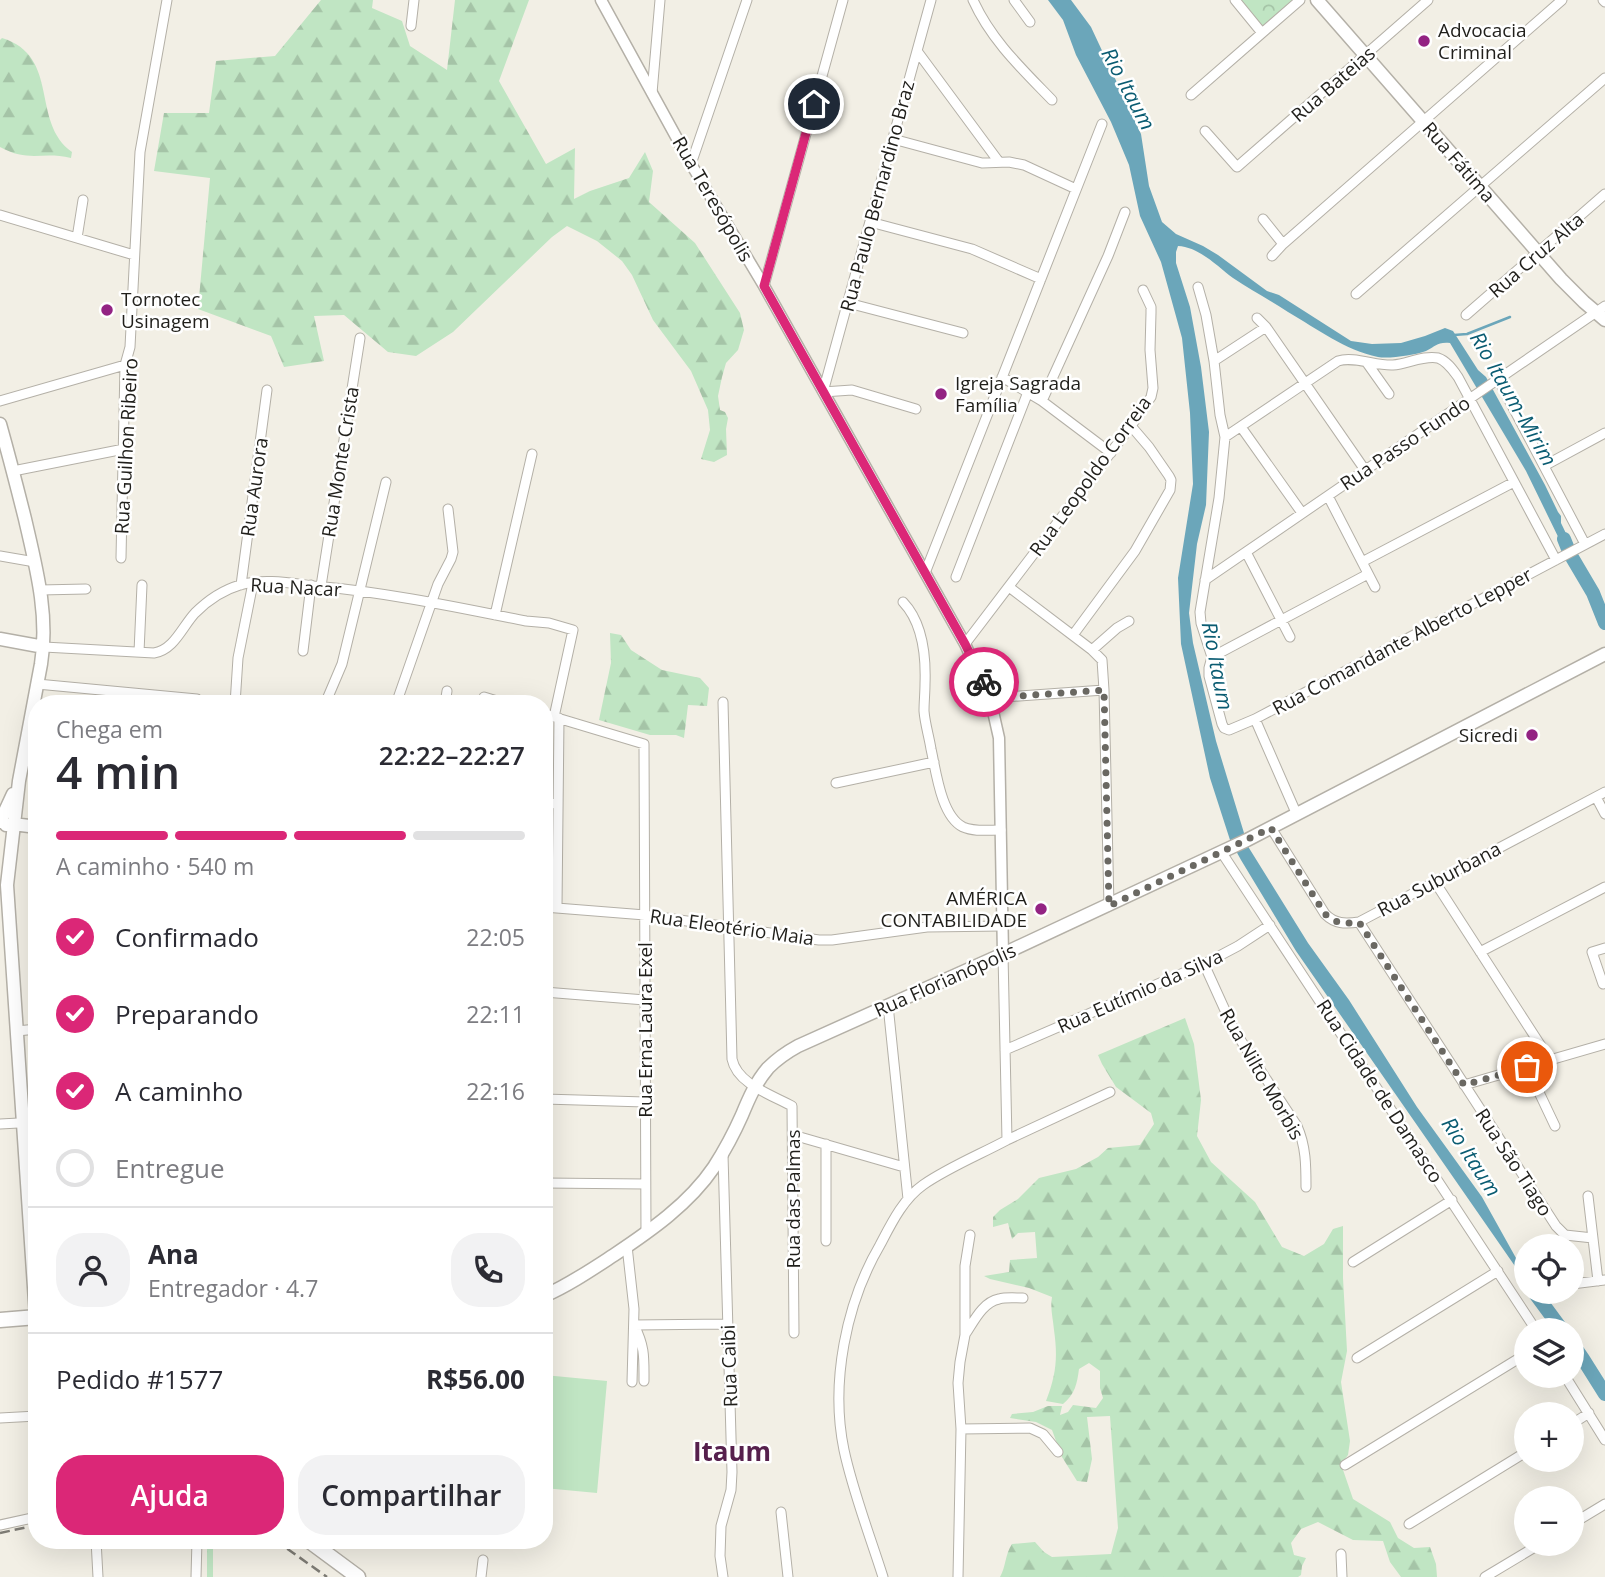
<!DOCTYPE html>
<html lang="pt">
<head>
<meta charset="utf-8">
<style>
  body { margin:0; font-family:"Open Sans",sans-serif; background:#f2f2f3; color:#2b2b33; height:100vh; display:flex; flex-direction:column; font-size:26px; white-space:nowrap }
  * { box-sizing:border-box; margin:0 }
  p { font-size:23px; color:#7c7c81 }
  .icon { flex:none; width:38px; height:38px; fill:none; stroke:currentColor; stroke-width:2; stroke-linecap:round; stroke-linejoin:round }
  .map { position:relative; flex:1; overflow:hidden }
  .details { position:absolute; left:28px; top:695px; width:525px; height:854px; display:flex; flex-direction:column; background:#fff; border-radius:28px; box-shadow:0 7px 28px #0002 }
  .details>* { flex:none }
  .fabs { position:absolute; left:1514px; top:1234px; display:grid; gap:14px }
  .fabs a { display:grid; place-items:center; width:70px; height:70px; border-radius:50%; background:#fff; box-shadow:0 7px 28px #0002; font-size:35px }
  .pin { position:absolute; display:grid; place-items:center; width:60px; height:60px; color:#fff; margin:-30px; border:4px solid #fff; border-radius:50%; box-shadow:0 2px 7px #0007 }
  .courier { position:absolute; display:grid; place-items:center; width:70px; height:70px; margin:-35px; border:5px solid #db2777; border-radius:50%; background:#fff; color:#222; box-shadow:0 2px 9px #0007 }
  .overview em { font-style:normal; font-weight:600 }
  .overview div { display:flex; flex-direction:column-reverse }
  .overview { display:flex; align-items:center; justify-content:space-between; height:119px; padding:0 28px }
  h1 { font-size:46px; font-weight:600; line-height:52px }
  .bar { display:grid; grid-template-columns:repeat(4,1fr); gap:10px 7px; align-content:center; height:84px; padding:0 28px }
  .bar i { height:9px; border-radius:5px; background:#e1e1e2 }
  .bar .current { background:#db2777 }
  .bar p { grid-column:span 4 }
  .line { display:flex; align-items:center; gap:18px; padding:0 28px; border-top:2px solid #e1e1e2 }
  .line div { flex:1 }
  .round { display:grid; place-items:center; flex:none; width:74px; height:74px; border-radius:28px; background:#f2f2f3 }
  ol { padding:0 28px; list-style:none }
  li { display:flex; align-items:center; gap:21px; height:77px }
  li p { margin-inline-start:auto }
  li .icon { padding:7px; border-radius:50%; background:#db2777; color:#fff; stroke-width:4 }
  li:last-child { color:#7c7c81 }
  li i { width:38px; height:38px; border:4px solid #e1e1e2; border-radius:50% }
  .button { display:flex; gap:14px; margin-top:auto; padding:14px 28px }
  .button a { flex:1; height:80px; border-radius:28px; background:#db2777; color:#fff; font-size:28px; font-weight:600; line-height:80px; text-align:center }
  .button a+a { background:#f2f2f3; color:#2b2b33 }
  .map>svg:first-child { display:block }
</style>
</head>
<body>
<div class="map">
<svg width="1605" height="1577" viewBox="0 0 1605 1577">
  <defs>
    <pattern id="forest-firs" width="22" height="20" patternUnits="userSpaceOnUse" patternTransform="scale(1.75)"><rect width="22" height="20" fill="#c0e5c3"/><path d="M5 1l3.5 6h-7zM16 11l3.5 6h-7z" fill="#a5c4a7"/></pattern>
    <pattern id="park-crowns" width="20" height="18" patternUnits="userSpaceOnUse" patternTransform="scale(1.75)"><rect width="20" height="18" fill="#c0e5c3"/><path d="M2 6a3 3 0 1 1 6 0M12 15a3 3 0 1 1 6 0" fill="none" stroke="#a5c4a7"/></pattern>
  </defs>
  <rect width="100%" height="100%" fill="#f2efe5"/>
  <path fill="url(#forest-firs)" d="M 321,0 L 373,0 L 372,8 L 402,21 L 410,46 L 447,70 L 455,0 L 529,0 L 499,81 L 546,164 L 575,148 L 574,199 L 590,191 L 629,178 L 645,152 L 653,171 L 649,202 L 695,243 L 740,313 L 744,330 L 738,350 L 726,363 L 722,377 L 718,396 L 720,410 L 725,412 L 728,418 L 726,429 L 727,455 L 714,462 L 701,459 L 710,430 L 708,410 L 691,371 L 653,320 L 632,275 L 622,261 L 597,241 L 567,226 L 552,237 L 453,332 L 416,356 L 388,352 L 344,315 L 314,316 L 324,361 L 284,367 L 271,336 L 198,309 L 210,178 L 154,171 L 164,113 L 209,113 L 216,61 L 275,56 Z
    M 2,38 C 61,56 30,122 72,152 L 71,158 C 42,151 29,163 0,147 L 0,40 Z
    M 610,633 L 621,635 L 631,650 L 662,670 L 700,678 L 709,688 L 707,706 L 688,705 L 684,738 L 676,735 L 650,735 L 599,720 L 611,663 Z
    M 1185,1018 L 1194,1044 L 1201,1100 L 1197,1136 L 1211,1162 L 1255,1202 L 1282,1247 L 1304,1256 L 1324,1244 L 1333,1229 L 1343,1226 L 1343,1278 L 1347,1351 L 1341,1382 L 1350,1441 L 1348,1455 L 1341,1464 L 1353,1499 L 1390,1522 L 1398,1538 L 1414,1548 L 1430,1547 L 1436,1564 L 1437,1577 L 1401,1577 L 1390,1562 L 1383,1541 L 1353,1540 L 1318,1522 L 1301,1529 L 1291,1543 L 1294,1555 L 1306,1558 L 1302,1566 L 1301,1575 L 1298,1577 L 1000,1577 C 1006,1567 1005,1554 1012,1544 L 1035,1542 L 1044,1552 L 1052,1557 L 1111,1554 L 1118,1528 L 1110,1416 L 1087,1417 L 1092,1459 L 1087,1482 L 1077,1481 L 1062,1457 L 1052,1430 L 1036,1422 L 1010,1418 L 1012,1414 L 1033,1412 L 1048,1406 L 1062,1406 L 1060,1415 L 1068,1412 L 1073,1405 L 1096,1408 L 1103,1398 L 1100,1388 L 1100,1371 L 1089,1363 L 1079,1369 C 1077,1384 1075,1394 1063,1404 L 1046,1401 C 1056,1375 1058,1358 1054,1330 C 1053,1318 1050,1309 1052,1297 L 1029,1288 L 990,1279 L 984,1276 L 1009,1272 L 1010,1260 L 1037,1258 L 1035,1232 L 1018,1233 L 1012,1239 L 1008,1223 L 993,1227 L 993,1217 L 1000,1210 L 1018,1199 L 1039,1178 L 1076,1169 L 1098,1157 L 1108,1148 L 1140,1145 L 1154,1124 L 1151,1113 L 1116,1087 L 1102,1064 L 1098,1055 Z
    M 207,1540 L 213,1540 L 213,1577 L 207,1577 Z"/>
  <path fill="url(#park-crowns)" d="M 1238,0 L 1297,0 L 1264,29 Z"/>
  <path fill="#c0e5c3" d="M 544,1375 L 607,1381 L 597,1493 L 544,1488 Z"/>
  <path fill="#6ba6ba" d="M 1048,0 L 1071,0 L 1091,27 L 1141,134 L 1149,186 L 1162,222 L 1176,234 L 1203,246 L 1218,255 L 1267,291 L 1279,295 L 1351,341 L 1372,344 L 1401,343 L 1425,336 L 1445,328 L 1453,331 L 1478,370 L 1486,377 L 1545,485 L 1558,512 L 1561,516 L 1561,523 L 1574,550 L 1566,553 L 1526,471 L 1450,343 C 1436,342 1437,346 1426,351 C 1415,355 1389,359 1378,357 C 1345,350 1317,329 1288,312 C 1270,300 1251,290 1233,278 C 1217,266 1199,247 1178,246 L 1176,252 L 1176,263 L 1190,307 L 1201,367 L 1209,432 L 1206,505 L 1197,544 L 1189,613 L 1193,643 L 1216,741 L 1244,833 L 1249,848 L 1308,943 L 1349,1000 L 1417,1107 L 1482,1197 L 1526,1276 L 1526,1282 L 1296,951 L 1241,860 L 1230,840 L 1210,778 L 1181,644 L 1178,578 L 1193,484 L 1190,413 L 1182,338 L 1161,262 L 1140,216 L 1129,165 L 1111,122 L 1076,55 L 1063,20 Z"/>
  <g fill="none" stroke-linecap="round" stroke-linejoin="round">
    <path stroke="#6ba6ba" stroke-width="2.5" d="M 1454,335 L 1467,334 L 1510,317"/>
    <path stroke="#6ba6ba" stroke-width="14" d="M 1564,539 L 1570,554 L 1593,593 L 1605,623
      M 1534,1292 L 1562,1330
      M 1572,1343 L 1583,1359 L 1605,1394"/>
    <defs>
      <path id="minor" d="M 973,0 C 991,40 1022,69 1052,100
        M 1014,0 L 1030,22
        M 1235,0 L 1262,33
        M 1603,0 L 1605,2
        M 411,26 L 414,0
        M 917,51 L 999,162
        M 652,93 L 660,0
        M 1191,95 L 1300,0
        M 1205,131 L 1237,167 L 1428,0
        M 893,139 L 982,163 L 1009,162 L 1024,165 L 1076,189
        M 691,164 L 747,0
        M 0,215 L 134,255
        M 1263,219 L 1283,244
        M 870,222 L 972,249 L 1041,279
        M 77,238 L 83,200
        M 1272,256 L 1283,244 L 1562,0
        M 764,286 L 843,0
        M 1198,287 L 1206,315 L 1214,361 L 1220,415 L 1225,437 L 1219,498 L 1200,612 L 1201,623 L 1212,657 L 1209,668 L 1209,676 L 1222,724 L 1224,728 L 1229,730 L 1255,719
        M 1356,294 L 1605,78
        M 848,303 L 963,333
        M 1466,315 L 1605,194
        M 1257,318 L 1266,327 L 1365,470
        M 1214,361 L 1266,327
        M 1367,363 L 1389,394
        M 1002,377 L 1042,401 L 1111,453
        M 1498,379 L 1585,544
        M 0,401 L 125,365
        M 1042,401 L 1108,256 L 1125,212
        M 916,409 L 852,390 L 823,392 L 931,0
        M 1241,427 L 1302,513
        M 1225,437 L 1338,361 C 1354,356 1376,366 1393,365 C 1407,364 1424,355 1438,358 C 1447,361 1453,370 1458,377 L 1556,560
        M 1544,466 L 1605,433
        M 13,471 L 124,449
        M 1328,496 L 1375,587
        M 1246,552 L 1290,637
        M 0,556 L 35,562
        M 121,558 L 125,365 L 130,347 L 140,152 L 167,0
        M 1362,562 L 1514,482
        M 925,573 L 1102,124
        M 956,577 L 1028,392
        M 1205,580 L 1605,306
        M 241,585 L 267,390
        M 321,586 L 360,338
        M 1009,587 L 1092,650 L 1102,660 L 1104,690 L 1109,906
        M 40,590 L 86,589
        M 903,602 C 923,623 926,657 925,684 C 925,693 924,702 924,711 C 925,724 929,736 931,749 C 936,771 941,816 963,827 C 974,832 988,830 1001,830
        M 495,615 L 532,454
        M 1073,635 L 1135,551 L 1170,490 L 1171,480 L 1169,476 L 1149,447 L 1131,426
        M 965,644 L 1131,426 L 1151,397 L 1153,388 L 1150,350 L 1151,313 L 1151,307 L 1143,290
        M 44,647 L 154,653 C 174,650 182,627 195,613 C 207,601 223,590 240,585 C 263,578 290,583 314,586 C 385,592 456,607 526,621 L 549,623 L 573,630 L 554,717
        M 1092,650 L 1117,628 L 1129,621
        M 303,651 L 311,585
        M 139,652 L 142,585
        M 1212,657 L 1368,574
        M 37,684 L 197,699
        M 484,697 L 507,704
        M 990,698 L 1104,690
        M 723,702 L 732,1059 C 737,1084 772,1095 792,1106 L 794,1333
        M 235,704 L 238,658 L 253,583
        M 325,704 L 342,664 L 386,482
        M 396,704 L 438,584 L 451,559 L 453,552 L 448,509
        M 445,704 L 447,691
        M 544,714 L 644,744 L 646,1232
        M 22,761 L 37,762
        M 836,783 L 934,762
        M 1596,797 L 1605,814
        M 544,803 L 558,804
        M 1297,815 L 1255,719 L 1605,534
        M 1271,828 L 1325,914 C 1335,924 1345,924 1359,922 L 1605,792
        M 1222,853 L 1536,1330
        M 1435,882 L 1550,1060
        M 544,907 L 645,915 L 819,940 L 832,940 L 927,927 L 1002,926
        M 557,907 L 559,718
        M 1359,922 L 1556,1226 L 1565,1235 L 1593,1238
        M 1480,952 L 1605,887
        M 1204,964 L 1234,1030 L 1297,1126 C 1306,1146 1306,1166 1306,1187
        M 1603,984 L 1592,952 L 1605,948
        M 544,992 L 645,1000
        M 888,1005 L 908,1199
        M 17,1031 L 37,1029
        M 1005,1050 L 1204,964 L 1238,946 L 1270,925
        M 1527,1067 L 1555,1126
        M 1464,1085 L 1605,1044
        M 544,1099 L 645,1102
        M 0,1124 L 37,1122
        M 793,1135 L 904,1167
        M 1007,1140 L 1110,1092
        M 826,1144 L 826,1241
        M 544,1183 L 645,1184
        M 1588,1196 L 1598,1281
        M 627,1246 L 634,1309 L 632,1382
        M 1353,1262 L 1452,1200
        M 1572,1284 L 1605,1280
        M 966,1333 C 974,1321 983,1302 999,1299 C 1006,1297 1015,1298 1023,1298
        M 1357,1358 L 1498,1271
        M 1565,1376 L 1605,1440
        M 644,1381 C 644,1357 645,1347 634,1325 L 727,1324
        M 0,1418 L 37,1416
        M 1572,1424 L 1589,1413
        M 961,1429 L 1030,1428 L 1043,1434 L 1058,1452
        M 1345,1465 L 1526,1354
        M 781,1512 L 788,1577
        M 1409,1524 L 1526,1452
        M 1572,1524 L 1605,1504
        M 0,1525 L 37,1517
        M 96,1540 L 98,1577
        M 57,1543 L 71,1540
        M 1341,1554 L 1342,1577
        M 196,1577 L 197,1540
        M 481,1577 L 483,1560
        M 723,1577 L 720,1556 L 721,1526 L 731,1490 L 732,1472 L 723,1155
        M 883,1577 C 870,1536 853,1492 844,1450 C 830,1383 846,1303 880,1245 C 891,1224 903,1199 923,1185 C 947,1168 981,1154 1007,1140 L 1003,954
        M 958,1577 L 961,1429 L 958,1383 L 960,1362 L 965,1335 L 965,1266 L 970,1235
        M 1485,1577 L 1540,1544"/>
      <path id="tertiary" d="M 601,0 L 691,164 L 764,286 L 965,644 L 990,698 L 999,738 L 1003,954"/>
      <path id="secondary" d="M 1317,0 L 1561,279 L 1584,302 L 1605,320
        M 0,424 C 9,456 17,487 25,519 C 36,567 49,615 41,664 L 19,781 L 7,885 L 36,1317
        M 0,639 L 44,647
        M 0,822 L 13,794
        M 6,825 L 13,824 L 37,827
        M 544,1296 C 569,1285 591,1270 614,1255 C 650,1231 689,1204 714,1167 C 725,1150 734,1133 742,1115 C 749,1098 756,1082 768,1068 C 777,1059 787,1052 798,1046 L 1003,954 L 1247,840 L 1605,654"/>
      <path id="primary" d="M 0,1320 L 37,1317
        M 308,1540 L 358,1577"/>
    </defs>
    <use href="#minor" stroke="#b4b0a7" stroke-width="11"/>
    <use href="#tertiary" stroke="#b4b0a7" stroke-width="13"/>
    <use href="#secondary" stroke="#b4b0a7" stroke-width="15"/>
    <use href="#primary" stroke="#b4b0a7" stroke-width="17"/>
    <use href="#minor" stroke="#fff" stroke-width="9"/>
    <use href="#tertiary" stroke="#fff" stroke-width="10"/>
    <use href="#secondary" stroke="#fff" stroke-width="12"/>
    <use href="#primary" stroke="#fff" stroke-width="14"/>
    <path stroke="#7d7b74" stroke-width="2.5" stroke-dasharray="10 5" stroke-linecap="butt" d="M 0,1533 L 37,1525
      M 275,1540 L 327,1577"/>
  </g>
  <g fill="none" stroke-linecap="round" stroke-linejoin="round">
    <path stroke="#6a6862" stroke-width="7" stroke-dasharray="0 12.6" d="M 984,682 L 990,698 L 1104,690 L 1109,906 L 1271,828 L 1325,914 C 1336,924 1345,924 1359,922 L 1464,1085 L 1527,1067"/>
    <path stroke="#db2777" stroke-width="9" d="M 814,104 L 764,286 L 965,644 L 984,682"/>
  </g>
  <g fill="#932383" stroke="#fff" stroke-width="2.5">
    <circle cx="1424" cy="41" r="7"/>
    <circle cx="107" cy="310" r="7"/>
    <circle cx="941" cy="394" r="7"/>
    <circle cx="1532" cy="735" r="7"/>
    <circle cx="1041" cy="909" r="7"/>
  </g>
  <g text-anchor="middle" stroke-width="5" stroke-linejoin="round" paint-order="stroke">
    <g font-size="19" fill="#201f1b" stroke="#fff" text-anchor="start">
      <text x="1438" y="37">Advocacia<tspan x="1438" dy="22">Criminal</tspan></text>
      <text x="121" y="306">Tornotec<tspan x="121" dy="22">Usinagem</tspan></text>
      <text x="955" y="390">Igreja Sagrada<tspan x="955" dy="22">Família</tspan></text>
      <text x="1518" y="742" text-anchor="end">Sicredi</text>
      <text x="1027" y="905" text-anchor="end">AMÉRICA<tspan x="1027" dy="22">CONTABILIDADE</tspan></text>
    </g>
    <g font-size="19" fill="#201f1b" stroke="#fff">
      <text transform="translate(1333 84) rotate(-41)" y="7">Rua Bateias</text>
      <text transform="translate(1459 162) rotate(49)" y="7">Rua Fátima</text>
      <text transform="translate(877 196) rotate(-75)" y="7">Rua Paulo Bernardino Braz</text>
      <text transform="translate(713 199) rotate(60)" y="7">Rua Teresópolis</text>
      <text transform="translate(1536 255) rotate(-41)" y="7">Rua Cruz Alta</text>
      <text transform="translate(1405 443) rotate(-34)" y="7">Rua Passo Fundo</text>
      <text transform="translate(126 446) rotate(-87)" y="7">Rua Guilhon Ribeiro</text>
      <text transform="translate(340 462) rotate(-81)" y="7">Rua Monte Crista</text>
      <text transform="translate(1090 476) rotate(-54)" y="7">Rua Leopoldo Correia</text>
      <text transform="translate(254 487) rotate(-82)" y="7">Rua Aurora</text>
      <text transform="translate(296 587) rotate(3)" y="7">Rua Nacar</text>
      <text transform="translate(1402 641) rotate(-28)" y="7">Rua Comandante Alberto Lepper</text>
      <text transform="translate(1439 879) rotate(-28)" y="7">Rua Suburbana</text>
      <text transform="translate(732 927) rotate(8)" y="7">Rua Eleotério Maia</text>
      <text transform="translate(945 980) rotate(-24)" y="7">Rua Florianópolis</text>
      <text transform="translate(1140 991) rotate(-24)" y="7">Rua Eutímio da Silva</text>
      <text transform="translate(645 1030) rotate(-90)" y="7">Rua Erna Laura Exel</text>
      <text transform="translate(1262 1074) rotate(60)" y="7">Rua Nilto Morbis</text>
      <text transform="translate(1380 1091) rotate(57)" y="7">Rua Cidade de Damasco</text>
      <text transform="translate(1514 1162) rotate(57)" y="7">Rua São Tiago</text>
      <text transform="translate(793 1199) rotate(-90)" y="7">Rua das Palmas</text>
      <text transform="translate(729 1366) rotate(-92)" y="7">Rua Caibi</text>
    </g>
    <g font-size="21" font-style="italic" fill="#0a5c72" stroke="#fff">
      <text transform="translate(1128 89) rotate(62)" y="7">Rio Itaum</text>
      <text transform="translate(1513 399) rotate(60)" y="7">Rio Itaum-Mirim</text>
      <text transform="translate(1217 666) rotate(79)" y="7">Rio Itaum</text>
      <text transform="translate(1471 1157) rotate(57)" y="7">Rio Itaum</text>
    </g>
    <g font-size="26" font-weight="bold" fill="#56204d" stroke="#fff">
      <text x="732" y="1461">Itaum</text>
    </g>
  </g>
</svg>
<div class="fabs">
<a><svg class="icon" aria-label="locate" viewBox="0 0 24 24"><circle cx="12" cy="12" r="6"/><path d="M12 2v4M12 18v4M2 12h4M18 12h4"/></svg></a>
<a><svg class="icon" aria-label="layers" viewBox="0 0 24 24"><path d="M12 4l9 5-9 5-9-5zM3 14l9 5 9-5"/></svg></a>
<a>+</a>
<a>−</a>
</div>
<div class="pin" style="left:1527px;top:1067px;background:#ea580c"><svg class="icon" aria-label="bag" viewBox="0 0 24 24"><path d="M5 8h14l-1 12H6zM9 8a3 3 0 0 1 6 0"/></svg></div>
<div class="pin" style="left:814px;top:104px;background:#1f2937"><svg class="icon" aria-label="home" viewBox="0 0 24 24"><path d="M3 11l9-7 9 7M6 9v11h12V9"/></svg></div>
<div class="courier" style="left:984px;top:682px"><svg class="icon" aria-label="bike" viewBox="0 0 24 24"><circle cx="6" cy="16" r="4"/><circle cx="18" cy="16" r="4"/><path d="M6 16l4-8h5l3 8M10 8l3 8H6M13 5h3"/></svg></div>
<section class="details">
<div class="overview"><div><h1>4 min</h1><p>Chega em</p></div><em>22:22–22:27</em></div>
<div class="bar"><i class="current"></i><i class="current"></i><i class="current"></i><i></i><p>A caminho · 540 m</p></div>
<ol>
<li><svg class="icon" aria-label="check" viewBox="0 0 24 24"><path d="M5 12l5 5 9-10"/></svg>Confirmado<p>22:05</p></li>
<li><svg class="icon" aria-label="check" viewBox="0 0 24 24"><path d="M5 12l5 5 9-10"/></svg>Preparando<p>22:11</p></li>
<li><svg class="icon" aria-label="check" viewBox="0 0 24 24"><path d="M5 12l5 5 9-10"/></svg>A caminho<p>22:16</p></li>
<li><i></i>Entregue</li>
</ol>
<div class="line" style="height:126px"><a class="round"><svg class="icon" aria-label="person" viewBox="0 0 24 24"><circle cx="12" cy="8" r="4"/><path d="M4 21q1-7 8-7t8 7"/></svg></a><div><b>Ana</b><p>Entregador · 4.7</p></div><a class="round"><svg class="icon" aria-label="phone" viewBox="0 0 24 24"><path d="M5 4h4l2 5-3 2q2 4 5 5l2-3 5 2v4C11 20 4 13 5 4z"/></svg></a></div>
<div class="line" style="height:91px"><div>Pedido #1577</div><b>R$56.00</b></div>
<div class="button"><a>Ajuda</a><a>Compartilhar</a></div>
</section>
</div>
</body>
</html>
